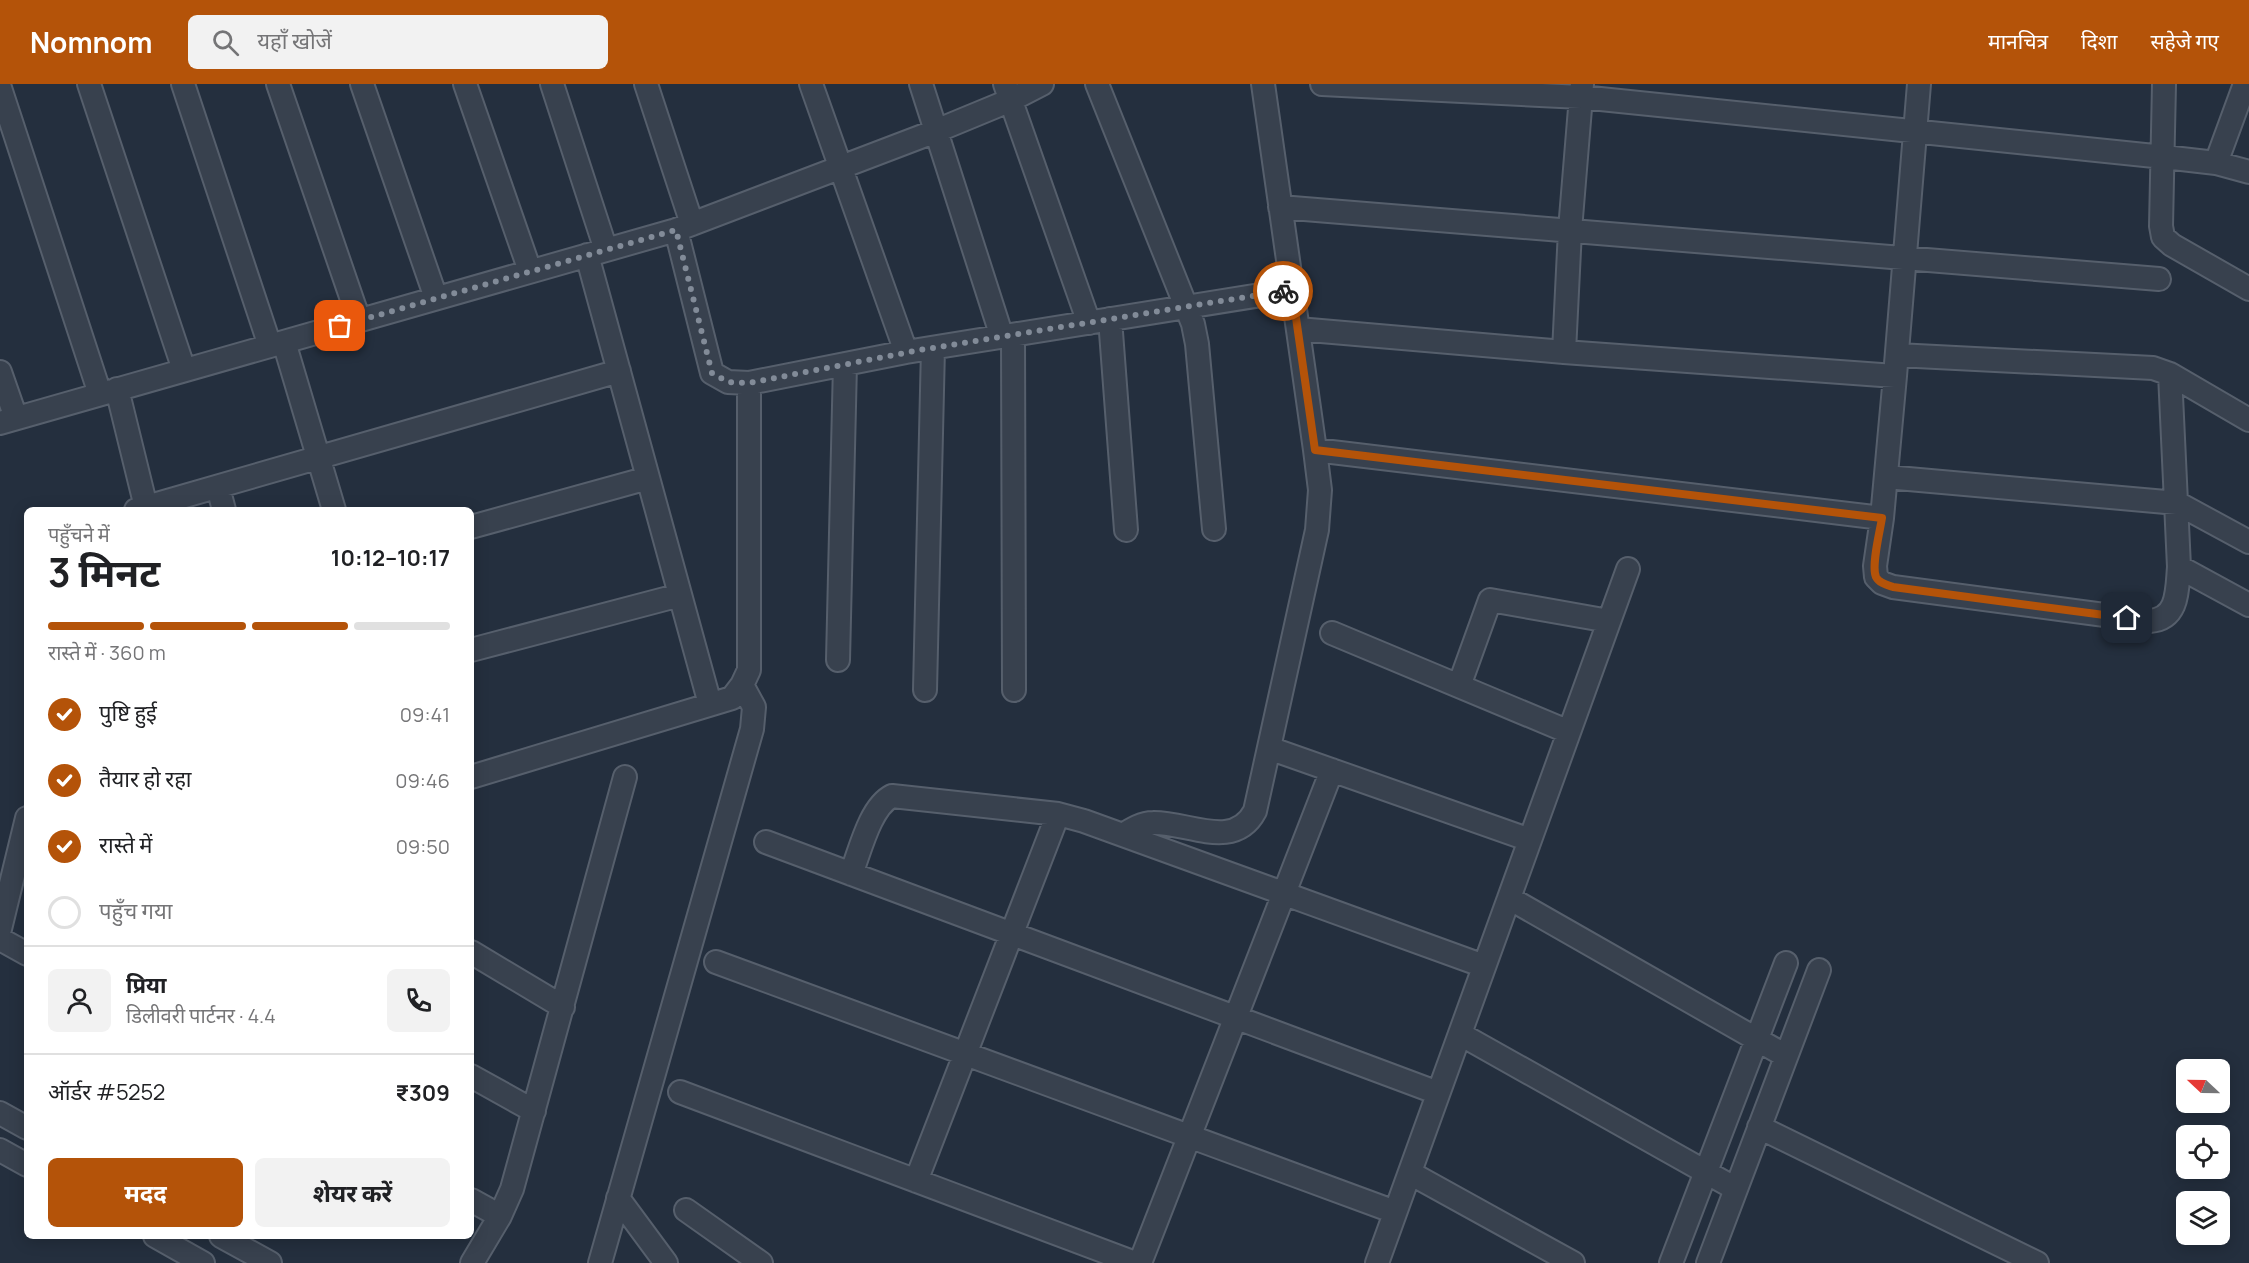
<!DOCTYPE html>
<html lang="hi">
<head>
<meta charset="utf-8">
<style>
  body { margin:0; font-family:Manrope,"Noto Sans Devanagari",sans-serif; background:#f2f2f2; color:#202124; height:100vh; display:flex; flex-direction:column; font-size:22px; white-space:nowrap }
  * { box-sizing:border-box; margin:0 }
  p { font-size:20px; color:#757577 }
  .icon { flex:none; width:33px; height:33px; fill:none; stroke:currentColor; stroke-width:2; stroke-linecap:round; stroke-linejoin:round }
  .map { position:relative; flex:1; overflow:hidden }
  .drawer { position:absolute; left:24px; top:423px; width:450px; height:732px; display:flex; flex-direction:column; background:#fff; border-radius:9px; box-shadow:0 3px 15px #0003 }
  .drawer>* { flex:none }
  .needle { width:39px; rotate:292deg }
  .controls { position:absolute; left:2176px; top:975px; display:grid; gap:12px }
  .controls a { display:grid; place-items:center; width:54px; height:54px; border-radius:9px; background:#fff; box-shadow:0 3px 15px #0003; font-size:30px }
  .pin { position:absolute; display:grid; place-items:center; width:51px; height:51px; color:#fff; margin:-26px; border-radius:12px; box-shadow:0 3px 9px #0006 }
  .courier { position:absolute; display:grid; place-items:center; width:60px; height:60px; margin:-30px; border:4px solid #b45309; border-radius:50%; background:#fff; color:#222; box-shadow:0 2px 8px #0007 }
  .headline em { font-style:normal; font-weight:700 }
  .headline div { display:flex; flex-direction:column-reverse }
  .headline { display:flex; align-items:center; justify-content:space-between; height:102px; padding:0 24px }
  h1 { font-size:39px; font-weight:700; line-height:45px }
  .bar { display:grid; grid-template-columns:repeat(4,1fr); gap:9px 6px; align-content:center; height:72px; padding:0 24px }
  .bar i { height:8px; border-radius:4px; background:#e0e0e0 }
  .bar .current { background:#b45309 }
  .bar p { grid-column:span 4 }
  .line { display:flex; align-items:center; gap:15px; padding:0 24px; border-top:2px solid #e0e0e0 }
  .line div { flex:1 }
  .round { display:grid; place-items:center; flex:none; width:63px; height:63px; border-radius:9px; background:#f2f2f2 }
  ol { padding:0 24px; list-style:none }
  li { display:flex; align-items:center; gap:18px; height:66px }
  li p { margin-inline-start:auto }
  li .icon { padding:6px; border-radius:50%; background:#b45309; color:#fff; stroke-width:4 }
  li:last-child { color:#757577 }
  li i { width:33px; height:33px; border:3px solid #e0e0e0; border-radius:50% }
  .action { display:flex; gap:12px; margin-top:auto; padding:12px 24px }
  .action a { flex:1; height:69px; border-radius:9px; background:#b45309; color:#fff; font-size:24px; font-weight:700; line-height:69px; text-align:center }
  .action a+a { background:#f2f2f2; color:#202124 }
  header { display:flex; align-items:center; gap:36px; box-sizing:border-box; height:84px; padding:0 30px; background:#b45309; color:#fff }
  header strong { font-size:28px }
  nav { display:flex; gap:33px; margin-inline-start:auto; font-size:21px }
  .search { width:420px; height:54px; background:#f2f2f2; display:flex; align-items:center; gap:15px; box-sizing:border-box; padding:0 21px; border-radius:9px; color:#757577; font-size:22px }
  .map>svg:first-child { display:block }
</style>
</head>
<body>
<header>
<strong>Nomnom</strong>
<div class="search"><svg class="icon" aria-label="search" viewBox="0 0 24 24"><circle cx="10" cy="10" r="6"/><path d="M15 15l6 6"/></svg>यहाँ खोजें</div>
<nav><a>मानचित्र</a><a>दिशा</a><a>सहेजे गए</a></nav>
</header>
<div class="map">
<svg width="2249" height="1179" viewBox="0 0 2249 1179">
  <rect width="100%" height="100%" fill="#242f3e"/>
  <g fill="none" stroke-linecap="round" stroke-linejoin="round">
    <defs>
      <path id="minor" d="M 89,0 L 184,286
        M 183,0 L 270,262
        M 278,0 L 359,236
        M 362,0 L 436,214
        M 465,0 L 530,187
        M 552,0 L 606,166
        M 646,0 L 692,140
        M 811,0 L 906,268 L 1292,206
        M 921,0 L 1002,253
        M 1005,0 L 1089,239
        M 1097,0 L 1193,240 L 1197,260 L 1214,445
        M 1322,0 L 1581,13 L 2164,73 L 2216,79 L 2249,88
        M 1919,0 L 1895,292 L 1882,434 L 1875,482 L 1876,493 L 1882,499 L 1893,503 L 2150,537 C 2179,535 2177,505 2179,483 L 2170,290
        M 2164,0 L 2161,142 L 2163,153 L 2172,161 L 2249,205
        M 0,4 L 100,310
        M 2216,79 L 2245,0
        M 1280,123 L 2159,195
        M 676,146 L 712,289 L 728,298 L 749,299 L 906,268
        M 587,171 L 710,620
        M 1110,235 L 1126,446
        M 1298,245 L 1564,268 L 1895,292
        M 1013,251 L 1014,606
        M 284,258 L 334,426
        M 1564,268 L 1570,146 L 1582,0
        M 1897,271 L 2153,284 L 2170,290 L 2249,336
        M 0,288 L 16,334
        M 117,305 L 146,423
        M 0,339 L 676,146 L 936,47 L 1011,16 L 1042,0
        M 1315,366 L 1882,434
        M 1886,393 L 2177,419 L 2249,458
        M 218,403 L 224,426
        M 136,426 L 619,287
        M 471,443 L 648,394
        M 2179,483 L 2249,521
        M 1332,549 L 1569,648
        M 471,566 L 680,511
        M 838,576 L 845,280
        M 1459,602 L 1490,516 L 1609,537
        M 925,606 L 933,264
        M 1269,664 L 1530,756
        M 471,693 L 732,614 L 742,601 L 749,586 L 749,299
        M 1123,751 C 1132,745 1142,739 1153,739 C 1188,738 1234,767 1255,727 L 1317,446 L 1320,406 L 1315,366 L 1263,0
        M 766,758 L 1438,1009
        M 851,790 C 860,767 870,723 892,712 L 1058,730 L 1084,737 L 1484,882
        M 1509,814 L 1786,972
        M 0,845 L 27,734
        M 0,855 L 27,870
        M 471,868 L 563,923
        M 716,878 L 1395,1128
        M 1460,950 L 1736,1105
        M 471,992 L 534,1027
        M 680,1008 L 1135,1179
        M 0,1029 L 27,1044
        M 1759,1043 L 2037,1179
        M 0,1066 L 27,1081
        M 1410,1089 L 1573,1179
        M 916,1097 L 1058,730
        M 618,1114 L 666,1179
        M 471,1116 L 500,1132
        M 686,1126 L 761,1179
        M 155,1152 L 203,1179
        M 221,1152 L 270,1179
        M 472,1179 L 500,1132 L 512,1105 L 625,693
        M 600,1179 L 752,645 L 754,623 L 742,601
        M 1140,1179 L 1332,686
        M 1377,1179 L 1628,485
        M 1671,1179 L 1786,879
        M 1708,1179 L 1819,886"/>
    </defs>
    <use href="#minor" stroke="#565f6c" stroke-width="26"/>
    <use href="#minor" stroke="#38414e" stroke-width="22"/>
  </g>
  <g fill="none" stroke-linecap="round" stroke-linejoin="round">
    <path stroke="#828b98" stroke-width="6" stroke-dasharray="0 10.8" d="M 340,242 L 676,146 L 712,289 L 728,298 L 749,299 L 920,266 L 1283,207"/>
    <path stroke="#b45309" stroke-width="8" d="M 1283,207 L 1292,206 L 1315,366 L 1882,434 C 1880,447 1871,482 1876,493 C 1879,499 1887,501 1893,503 L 2127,534"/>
  </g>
</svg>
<div class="controls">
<a><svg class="needle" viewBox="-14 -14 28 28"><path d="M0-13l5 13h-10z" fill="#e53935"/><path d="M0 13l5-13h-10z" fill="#757577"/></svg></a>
<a><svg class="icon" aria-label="locate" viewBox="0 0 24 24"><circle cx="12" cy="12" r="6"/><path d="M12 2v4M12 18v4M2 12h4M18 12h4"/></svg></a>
<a><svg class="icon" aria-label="layers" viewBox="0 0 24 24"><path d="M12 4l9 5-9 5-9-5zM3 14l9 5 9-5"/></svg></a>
</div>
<div class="pin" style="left:340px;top:242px;background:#ea580c"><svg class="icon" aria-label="bag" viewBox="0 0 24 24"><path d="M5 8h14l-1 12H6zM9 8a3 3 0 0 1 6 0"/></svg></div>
<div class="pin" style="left:2127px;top:534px;background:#1f2937"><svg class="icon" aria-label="home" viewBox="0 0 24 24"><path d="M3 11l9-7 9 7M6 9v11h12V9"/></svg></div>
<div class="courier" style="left:1283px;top:207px"><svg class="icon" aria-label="bike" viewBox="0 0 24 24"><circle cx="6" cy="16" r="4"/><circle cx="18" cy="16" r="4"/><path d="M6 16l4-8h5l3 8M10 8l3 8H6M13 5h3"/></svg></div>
<section class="drawer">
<div class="headline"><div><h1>3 मिनट</h1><p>पहुँचने में</p></div><em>10:12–10:17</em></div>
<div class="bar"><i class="current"></i><i class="current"></i><i class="current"></i><i></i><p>रास्ते में · 360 m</p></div>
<ol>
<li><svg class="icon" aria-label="check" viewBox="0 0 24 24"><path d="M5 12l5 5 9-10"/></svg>पुष्टि हुई<p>09:41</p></li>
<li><svg class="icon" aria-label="check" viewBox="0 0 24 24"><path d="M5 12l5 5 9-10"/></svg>तैयार हो रहा<p>09:46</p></li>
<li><svg class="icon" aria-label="check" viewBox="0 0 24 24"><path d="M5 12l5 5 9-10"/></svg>रास्ते में<p>09:50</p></li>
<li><i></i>पहुँच गया</li>
</ol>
<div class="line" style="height:108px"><a class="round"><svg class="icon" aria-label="person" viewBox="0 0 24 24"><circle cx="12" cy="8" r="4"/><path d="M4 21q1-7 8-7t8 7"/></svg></a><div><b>प्रिया</b><p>डिलीवरी पार्टनर · 4.4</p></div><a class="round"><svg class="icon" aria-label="phone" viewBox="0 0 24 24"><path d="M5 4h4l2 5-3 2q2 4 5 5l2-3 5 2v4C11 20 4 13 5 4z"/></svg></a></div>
<div class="line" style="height:78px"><div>ऑर्डर #5252</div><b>₹309</b></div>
<div class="action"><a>मदद</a><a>शेयर करें</a></div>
</section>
</div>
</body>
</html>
